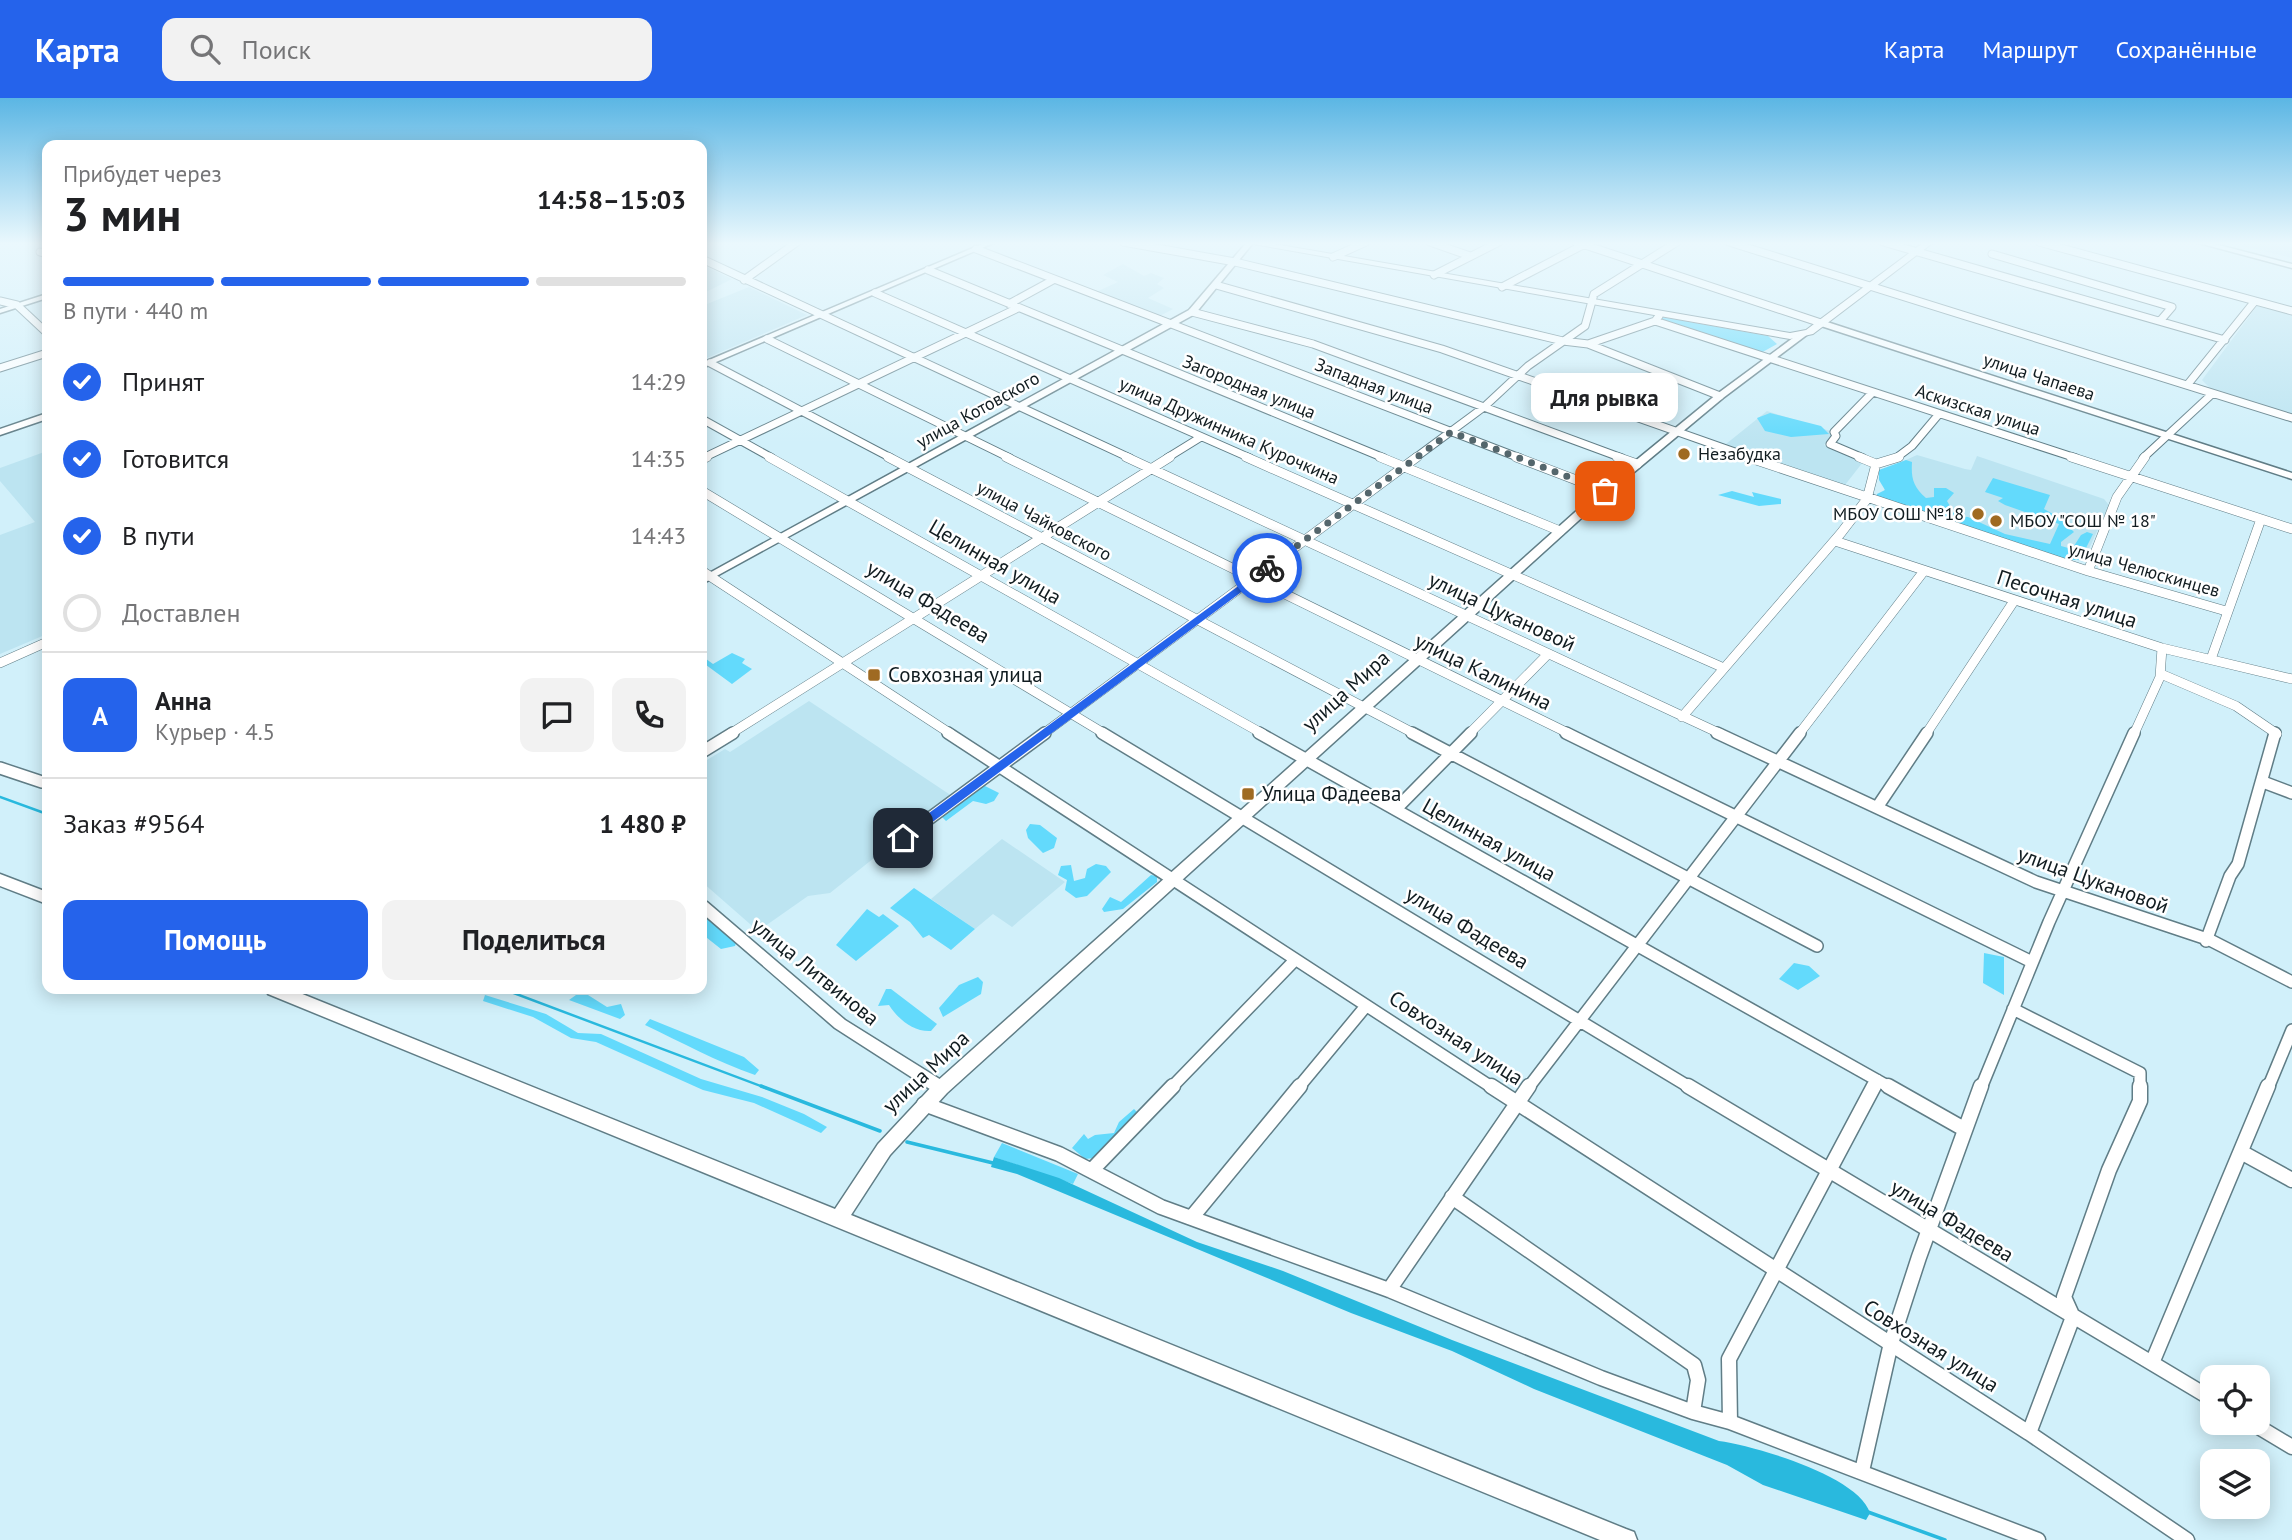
<!DOCTYPE html>
<html lang="ru">
<head>
<meta charset="utf-8">
<style>
  body { margin:0; font-family:"PT Sans",sans-serif; background:#f2f2f2; color:#202124; height:100vh; display:flex; flex-direction:column; font-size:26px; white-space:nowrap }
  * { box-sizing:border-box; margin:0 }
  p { font-size:23px; color:#757577 }
  .icon { flex:none; width:38px; height:38px; fill:none; stroke:currentColor; stroke-width:2; stroke-linecap:round; stroke-linejoin:round }
  .map { position:relative; flex:1; overflow:hidden }
  .drawer { position:absolute; left:42px; top:42px; width:665px; height:854px; display:flex; flex-direction:column; background:#fff; border-radius:14px; box-shadow:0 4px 18px #0003 }
  .drawer>* { flex:none }
  .controls { position:absolute; left:2200px; top:1267px; display:grid; gap:14px }
  .controls a { display:grid; place-items:center; width:70px; height:70px; border-radius:14px; background:#fff; box-shadow:0 4px 18px #0003; font-size:35px }
  .pin { position:absolute; display:grid; place-items:center; width:60px; height:60px; color:#fff; margin:-30px; border-radius:14px; box-shadow:0 4px 10px #0006 }
  .courier { position:absolute; display:grid; place-items:center; width:70px; height:70px; margin:-35px; border:5px solid #2563eb; border-radius:50%; background:#fff; color:#222; box-shadow:0 2px 9px #0007 }
  .bubble { position:absolute; height:49px; border-radius:14px; background:#fff; box-shadow:0 4px 18px #0003; font-size:23px; font-weight:700; line-height:49px; text-align:center }
  .headline em { font-style:normal; font-weight:700 }
  .headline div { display:flex; flex-direction:column-reverse }
  .headline { display:flex; align-items:center; justify-content:space-between; height:119px; padding:0 21px }
  h1 { font-size:46px; font-weight:700; line-height:52px }
  .bar { display:grid; grid-template-columns:repeat(4,1fr); gap:10px 7px; align-content:center; height:84px; padding:0 21px }
  .bar i { height:9px; border-radius:5px; background:#e0e0e0 }
  .bar .active { background:#2563eb }
  .bar p { grid-column:span 4 }
  .line { display:flex; align-items:center; gap:18px; padding:0 21px; border-top:2px solid #e0e0e0 }
  .line div { flex:1 }
  .round { display:grid; place-items:center; flex:none; width:74px; height:74px; border-radius:14px; background:#f2f2f2 }
  ol { padding:0 21px; list-style:none }
  li { display:flex; align-items:center; gap:21px; height:77px }
  li p { margin-inline-start:auto }
  li .icon { padding:7px; border-radius:50%; background:#2563eb; color:#fff; stroke-width:4 }
  li:last-child { color:#757577 }
  li i { width:38px; height:38px; border:4px solid #e0e0e0; border-radius:50% }
  .primary-button { display:flex; gap:14px; margin-top:auto; padding:14px 21px }
  .primary-button a { flex:1; height:80px; border-radius:14px; background:#2563eb; color:#fff; font-size:28px; font-weight:700; line-height:80px; text-align:center }
  .primary-button a+a { background:#f2f2f2; color:#202124 }
  header { display:flex; align-items:center; gap:42px; box-sizing:border-box; height:98px; padding:0 35px; background:#2563eb; color:#fff }
  header strong { font-size:33px }
  nav { display:flex; gap:38px; margin-inline-start:auto; font-size:24px }
  .search { width:490px; height:63px; background:#f2f2f2; display:flex; align-items:center; gap:18px; box-sizing:border-box; padding:0 24px; border-radius:14px; color:#757577; font-size:26px }
  .map>svg:first-child { display:block }
</style>
</head>
<body>
<header>
<strong>Карта</strong>
<div class="search"><svg class="icon" aria-label="search" viewBox="0 0 24 24"><circle cx="10" cy="10" r="6"/><path d="M15 15l6 6"/></svg>Поиск</div>
<nav><a>Карта</a><a>Маршрут</a><a>Сохранённые</a></nav>
</header>
<div class="map">
<svg width="2292" height="1442" viewBox="0 0 2292 1442">
  <rect width="100%" height="100%" fill="#d1f0fa"/>
  <path fill="#bce4f1" d="M 2245,144 L 2292,144 L 2292,160 L 2243,148 Z
    M 1123,166 L 1144,178 L 1151,175 L 1164,180 L 1157,186 L 1164,190 L 1148,200 L 1173,211 L 1158,219 L 1096,194 L 1118,184 L 1103,177 Z
    M 702,167 L 732,181 L 702,196 Z
    M 749,189 L 807,217 L 702,262 L 702,208 Z
    M 2257,208 L 2292,217 L 2292,316 L 2211,291 L 2202,282 Z
    M 1767,313 L 1830,333 L 1832,337 L 1824,347 L 1863,364 L 1845,387 L 1726,346 Z
    M 47,353 L 47,536 L 0,556 L 0,437 L 35,424 L 0,383 L 0,370 Z
    M 1917,357 L 1965,371 L 1971,372 L 1977,358 L 2104,401 L 2109,407 L 2083,464 L 1883,400 L 1888,370 Z
    M 809,603 L 952,698 L 830,795 L 808,798 L 758,833 L 702,784 L 702,665 L 725,651 L 730,654 Z
    M 1002,741 L 1065,784 L 1012,829 L 993,816 L 975,831 L 931,801 Z"/>
  <path fill="#63dafc" d="M 1663,219 L 1768,238 L 1777,246 L 1759,256 L 1659,223 Z
    M 1770,315 L 1821,328 L 1829,336 L 1791,339 L 1765,333 L 1757,320 Z
    M 1906,362 L 1912,364 C 1911,380 1913,389 1926,400 L 1934,399 L 1934,390 L 1946,390 L 1954,395 L 1947,403 L 1956,418 L 1968,419 L 2005,436 L 2050,446 L 2059,426 L 2005,407 L 1998,403 L 2003,400 L 1985,394 L 1993,380 L 2050,397 L 2044,411 L 2060,420 L 2074,434 L 2061,444 L 2061,448 L 2072,451 L 2081,437 L 2087,434 L 2093,436 L 2080,462 L 2066,462 L 1876,400 L 1877,396 L 1885,392 L 1879,382 L 1879,372 Z
    M 1732,393 L 1754,399 L 1752,394 L 1781,401 L 1781,406 L 1759,408 L 1718,397 Z
    M 732,555 L 745,561 L 742,565 L 752,571 L 732,586 L 702,564 L 702,558 L 713,566 Z
    M 983,687 L 999,695 L 994,703 L 986,706 L 973,703 L 946,723 L 942,719 L 954,705 Z
    M 1030,726 L 1040,727 L 1057,740 L 1054,750 L 1043,755 L 1028,740 L 1026,732 Z
    M 1096,766 L 1106,768 L 1111,774 L 1087,798 L 1076,800 L 1065,792 L 1067,782 L 1058,777 L 1061,768 L 1071,767 L 1074,783 L 1085,780 L 1087,771 Z
    M 1151,777 L 1157,778 L 1157,784 L 1123,811 L 1104,814 L 1102,811 L 1110,799 L 1121,804 Z
    M 914,790 L 975,831 L 951,852 L 929,837 L 923,840 L 910,824 L 890,810 Z
    M 867,811 L 879,819 L 883,816 L 899,828 L 856,863 L 836,847 Z
    M 702,816 L 736,845 L 735,848 L 721,851 L 702,836 Z
    M 1984,855 L 2004,859 L 2004,897 L 1983,885 Z
    M 1794,865 L 1809,868 L 1820,878 L 1798,892 L 1779,881 Z
    M 978,879 L 983,884 L 981,896 L 943,919 L 939,910 L 959,887 Z
    M 886,891 L 891,891 L 937,926 L 931,933 C 913,934 898,921 889,907 L 878,908 Z
    M 485,897 L 546,916 L 578,935 L 601,936 L 701,981 L 762,999 L 804,1016 L 827,1029 L 821,1035 L 754,1005 L 703,992 L 596,944 L 571,940 L 533,919 L 483,903 Z
    M 576,897 L 588,897 L 607,909 L 621,906 L 625,917 L 620,921 L 569,902 Z
    M 650,921 L 744,959 L 759,972 L 755,977 C 717,964 681,944 645,927 Z
    M 1134,1011 L 1139,1016 L 1095,1060 L 1085,1061 L 1072,1050 L 1084,1036 L 1088,1041 L 1095,1037 L 1114,1035 L 1119,1024 Z
    M 1002,1045 L 1078,1076 L 1073,1086 L 994,1059 Z"/>
  <path fill="#29b9de" d="M 994,1059 L 1059,1080 L 1197,1144 L 1283,1173 L 1452,1242 L 1719,1343 C 1755,1348 1859,1378 1870,1415 L 1866,1422 L 1763,1387 L 1727,1367 L 1534,1291 L 1452,1253 L 1351,1215 L 1017,1076 L 991,1069 Z"/>
  <g fill="none" stroke-linecap="round" stroke-linejoin="round">
    <path stroke="#29b9de" stroke-width="2.5" d="M 0,699 L 47,716
      M 503,891 L 766,990"/>
    <path stroke="#29b9de" stroke-width="3.5" d="M 761,988 L 880,1033
      M 907,1044 L 993,1065
      M 1868,1414 L 1945,1442"/>
    <defs>
      <path id="minor-far3" d="M 1123,144 L 1235,164 L 1563,243 L 1588,246 L 1655,223 L 1659,218
        M 1430,144 L 1470,158
        M 1576,144 L 1821,225
        M 1729,144 L 2292,320
        M 1883,144 L 2225,242
        M 2039,144 L 2292,213
        M 976,151 L 1520,360
        M 40,154 L 47,156
        M 1992,156 L 2172,209 L 2160,223
        M 1333,159 L 1366,144
        M 702,161 L 1130,360
        M 928,172 L 1384,360
        M 1434,177 L 1499,144
        M 744,182 L 797,144
        M 1216,187 L 1442,251 L 1752,360
        M 1502,189 L 1585,146
        M 875,195 L 1250,360
        M 0,203 L 17,207 L 47,235
        M 1009,206 L 1053,182
        M 1192,214 L 1313,246 L 1622,360
        M 1655,223 L 2076,360
        M 767,241 L 1010,360
        M 1588,246 L 1720,298
        M 710,265 L 891,360
        M 0,270 L 47,255
        M 2188,286 L 2255,203
        M 702,321 L 772,360
        M 703,360 L 1018,210
        M 1167,360 L 1201,339
        M 1415,360 L 1484,309 L 1528,268 L 1585,228 L 1594,196 L 1677,144
        M 1863,360 L 1830,346 L 1836,338 L 1834,334 L 1872,295
        M 1896,360 L 1912,348 L 1939,316
        M 2143,360 L 2212,296"/>
      <path id="minor-far2" d="M 769,359 L 1263,636
        M 888,359 L 1415,636
        M 1006,359 L 1570,636
        M 1126,359 L 1721,636
        M 1246,359 L 1724,570
        M 1380,359 L 1560,433
        M 1516,359 L 1605,393
        M 1617,359 L 1637,366
        M 1747,359 L 2088,473 L 2226,513
        M 1859,359 L 1876,366
        M 2071,359 L 2292,431
        M 702,361 L 707,359
        M 702,393 L 1105,636
        M 1835,443 L 2162,550 L 2292,581
        M 702,473 L 951,636
        M 2088,473 L 2117,399 L 2145,359
        M 2211,561 L 2261,421
        M 0,565 L 47,544
        M 2161,576 L 2236,608 L 2277,636
        M 1682,619 L 1841,435 L 1867,401 L 1876,366 L 1899,359
        M 730,636 L 1170,359
        M 1043,636 L 1417,359
        M 1469,636 L 1548,556
        M 1799,636 L 1924,473
        M 1926,636 L 2014,503
        M 2134,636 L 2160,579 L 2162,550"/>
      <path id="minor-far1" d="M 948,635 L 1493,990
        M 1102,635 L 1691,990
        M 1259,635 L 1891,990
        M 1412,635 L 1817,848
        M 1566,635 L 2032,864
        M 1717,635 L 2036,784 L 2210,842 L 2292,884
        M 702,654 L 733,635
        M 0,670 L 42,684 L 47,682
        M 2263,684 L 2292,695
        M 1878,708 L 1927,635
        M 1396,711 L 1471,635
        M 884,754 L 1045,635
        M 2206,843 L 2230,778 L 2238,766 L 2275,635
        M 2013,911 L 2140,975 L 2140,990
        M 1171,990 L 1295,862
        M 1298,990 L 1366,908
        M 1528,990 L 1800,635
        M 1873,990 L 1877,982
        M 1981,990 L 2049,824 L 2134,635
        M 2268,990 L 2292,932"/>
      <path id="minor" d="M 1491,988 L 2029,1335 L 2187,1442
        M 1688,988 L 2212,1301
        M 1888,988 L 1964,1031
        M 924,1006 L 1059,1056 L 1161,1109 L 1389,1192 L 1601,1280 L 1693,1314 L 1730,1324 L 2038,1442
        M 2241,1054 L 2292,1082
        M 1092,1072 L 1173,988
        M 1452,1099 L 1694,1267 L 1698,1282 L 1693,1314
        M 1192,1119 L 1300,988
        M 1389,1192 L 1529,988
        M 2152,1265 L 2268,988
        M 1730,1324 L 1729,1261 L 1874,988
        M 2252,1325 L 2292,1349
        M 2029,1335 L 2073,1219 L 2064,1199 L 2109,1072 L 2140,1003 L 2140,988
        M 1862,1373 L 1891,1245 L 1919,1159 L 1981,988"/>
      <path id="tertiary" d="M 987,144 L 996,144 L 702,270 L 702,265 Z
        M 1247,144 L 1253,145 L 1195,216 L 702,486 L 702,479 L 1189,212 Z
        M 2195,144 L 2207,144 L 2292,166 L 2292,170 Z
        M 47,196 L 47,200 L 0,215 L 0,211 Z
        M 1818,223 L 1824,223 L 2292,375 L 2292,381 L 1818,227 Z
        M 47,315 L 47,321 L 0,337 L 0,331 Z
        M 702,803 L 707,804 L 845,922 L 946,985 L 948,990 L 946,995 L 941,996 L 936,995 L 835,930 L 702,815 Z"/>
      <path id="secondary" d="M 1801,234 L 1808,236 L 1723,300 L 1609,395 L 947,995 L 890,1057 L 851,1117 L 1626,1431 L 1634,1434 L 1637,1442 L 1600,1442 L 268,896 L 266,891 L 290,891 L 835,1111 L 878,1046 L 935,985 L 1601,391 L 1717,296 Z
        M 0,776 L 47,794 L 47,806 L 0,788 Z"/>
      <path id="primary" d="M 1242,144 L 1263,144 L 1790,235 L 1806,232 L 1924,144 L 1934,144 L 1813,236 L 1790,241 Z"/>
    </defs>
    <use href="#minor-far3" stroke="#607d86" stroke-width="9"/>
    <use href="#minor-far2" stroke="#607d86" stroke-width="10"/>
    <use href="#minor-far1" stroke="#607d86" stroke-width="14"/>
    <use href="#minor" stroke="#607d86" stroke-width="17"/>
    <use href="#tertiary" stroke="#607d86" stroke-width="3"/>
    <use href="#secondary" stroke="#607d86" stroke-width="3"/>
    <use href="#primary" stroke="#607d86" stroke-width="2"/>
    <use href="#minor-far3" stroke="#fff" stroke-width="7"/>
    <use href="#minor-far2" stroke="#fff" stroke-width="9"/>
    <use href="#minor-far1" stroke="#fff" stroke-width="11"/>
    <use href="#minor" stroke="#fff" stroke-width="14"/>
    <use href="#tertiary" fill="#fff" fill-rule="evenodd"/>
    <use href="#secondary" fill="#fff" fill-rule="evenodd"/>
    <use href="#primary" fill="#fff" fill-rule="evenodd"/>
  </g>
  <linearGradient id="sky" x2="0" y2="1"><stop stop-color="#5bb6e4"/><stop offset="0.42" stop-color="#eaf8fd"/><stop offset="1" stop-color="#eaf8fd" stop-opacity="0"/></linearGradient>
  <rect width="2292" height="346" fill="url(#sky)"/>
  <path fill="#2563eb" d="M 1267,467 L 1271,472 L 907,743 L 899,743 L 899,737 Z"/>
  <g fill="none" stroke-linecap="round" stroke-linejoin="round">
    <path stroke="#54666c" stroke-width="7" stroke-dasharray="0 12.6" d="M 1267,470 L 1451,334 L 1605,393"/>
  </g>
  <g fill="#9f6a22" stroke="#fff" stroke-width="2.5">
    <circle cx="1684" cy="356" r="7"/>
    <circle cx="1978" cy="416" r="7"/>
    <circle cx="1996" cy="423" r="7"/>
    <rect x="867" y="570" width="14" height="14" rx="3.5"/>
    <rect x="1241" y="689" width="14" height="14" rx="3.5"/>
  </g>
  <g text-anchor="middle" stroke-width="5" stroke-linejoin="round" paint-order="stroke">
    <g font-size="18" fill="#111c20" stroke="#fff">
      <text transform="translate(2039 279) rotate(18)" y="6">улица Чапаева</text>
      <text transform="translate(1374 288) rotate(21)" y="6">Западная улица</text>
      <text transform="translate(1249 289) rotate(22)" y="6">Загородная улица</text>
      <text transform="translate(978 312) rotate(-29)" y="6">улица Котовского</text>
      <text transform="translate(1978 312) rotate(18)" y="6">Аскизская улица</text>
      <text transform="translate(1229 333) rotate(24)" y="6">улица Дружинника Курочкина</text>
      <text transform="translate(1044 423) rotate(28)" y="6">улица Чайковского</text>
      <text transform="translate(2144 472) rotate(16)" y="6">улица Челюскинцев</text>
    </g>
    <g font-size="18" fill="#111c20" stroke="#fff" text-anchor="start">
      <text x="1698" y="362">Незабудка</text>
      <text x="1964" y="422" text-anchor="end">МБОУ СОШ №18</text>
      <text x="2010" y="429">МБОУ "СОШ № 18"</text>
    </g>
    <g font-size="21" fill="#111c20" stroke="#fff">
      <text transform="translate(995 464) rotate(30)" y="7">Целинная улица</text>
      <text transform="translate(2067 501) rotate(18)" y="7">Песочная улица</text>
      <text transform="translate(928 504) rotate(31)" y="7">улица Фадеева</text>
      <text transform="translate(1502 514) rotate(25)" y="7">улица Цукановой</text>
      <text transform="translate(1483 574) rotate(26)" y="7">улица Калинина</text>
      <text transform="translate(1346 593) rotate(-42)" y="7">улица Мира</text>
      <text transform="translate(1489 742) rotate(29)" y="7">Целинная улица</text>
      <text transform="translate(2093 782) rotate(20)" y="7">улица Цукановой</text>
      <text transform="translate(1467 830) rotate(31)" y="7">улица Фадеева</text>
      <text transform="translate(815 874) rotate(39)" y="7">улица Литвинова</text>
      <text transform="translate(1456 940) rotate(33)" y="7">Совхозная улица</text>
      <text transform="translate(926 974) rotate(-43)" y="7">улица Мира</text>
      <text transform="translate(1952 1123) rotate(31)" y="7">улица Фадеева</text>
      <text transform="translate(1931 1248) rotate(32)" y="7">Совхозная улица</text>
    </g>
    <g font-size="21" fill="#111c20" stroke="#fff" text-anchor="start">
      <text x="888" y="584">Совхозная улица</text>
      <text x="1262" y="703">Улица Фадеева</text>
    </g>
  </g>
</svg>
<div class="controls">
<a><svg class="icon" aria-label="locate" viewBox="0 0 24 24"><circle cx="12" cy="12" r="6"/><path d="M12 2v4M12 18v4M2 12h4M18 12h4"/></svg></a>
<a><svg class="icon" aria-label="layers" viewBox="0 0 24 24"><path d="M12 4l9 5-9 5-9-5zM3 14l9 5 9-5"/></svg></a>
</div>
<div class="pin" style="left:1605px;top:393px;background:#ea580c"><svg class="icon" aria-label="bag" viewBox="0 0 24 24"><path d="M5 8h14l-1 12H6zM9 8a3 3 0 0 1 6 0"/></svg></div>
<div class="pin" style="left:903px;top:740px;background:#1f2937"><svg class="icon" aria-label="home" viewBox="0 0 24 24"><path d="M3 11l9-7 9 7M6 9v11h12V9"/></svg></div>
<div class="courier" style="left:1267px;top:470px"><svg class="icon" aria-label="bike" viewBox="0 0 24 24"><circle cx="6" cy="16" r="4"/><circle cx="18" cy="16" r="4"/><path d="M6 16l4-8h5l3 8M10 8l3 8H6M13 5h3"/></svg></div>
<div class="bubble" style="left:1531px;top:275px;width:147px">Для рывка</div>
<section class="drawer">
<div class="headline"><div><h1>3 мин</h1><p>Прибудет через</p></div><em>14:58–15:03</em></div>
<div class="bar"><i class="active"></i><i class="active"></i><i class="active"></i><i></i><p>В пути · 440 m</p></div>
<ol>
<li><svg class="icon" aria-label="check" viewBox="0 0 24 24"><path d="M5 12l5 5 9-10"/></svg>Принят<p>14:29</p></li>
<li><svg class="icon" aria-label="check" viewBox="0 0 24 24"><path d="M5 12l5 5 9-10"/></svg>Готовится<p>14:35</p></li>
<li><svg class="icon" aria-label="check" viewBox="0 0 24 24"><path d="M5 12l5 5 9-10"/></svg>В пути<p>14:43</p></li>
<li><i></i>Доставлен</li>
</ol>
<div class="line" style="height:126px"><b class="round" style="background:#2563eb;color:#fff">А</b><div><b>Анна</b><p>Курьер · 4.5</p></div><a class="round"><svg class="icon" aria-label="chat" viewBox="0 0 24 24"><path d="M4 5h16v11H9l-5 4z"/></svg></a><a class="round"><svg class="icon" aria-label="phone" viewBox="0 0 24 24"><path d="M5 4h4l2 5-3 2q2 4 5 5l2-3 5 2v4C11 20 4 13 5 4z"/></svg></a></div>
<div class="line" style="height:91px"><div>Заказ #9564</div><b>1 480 ₽</b></div>
<div class="primary-button"><a>Помощь</a><a>Поделиться</a></div>
</section>
</div>
</body>
</html>
